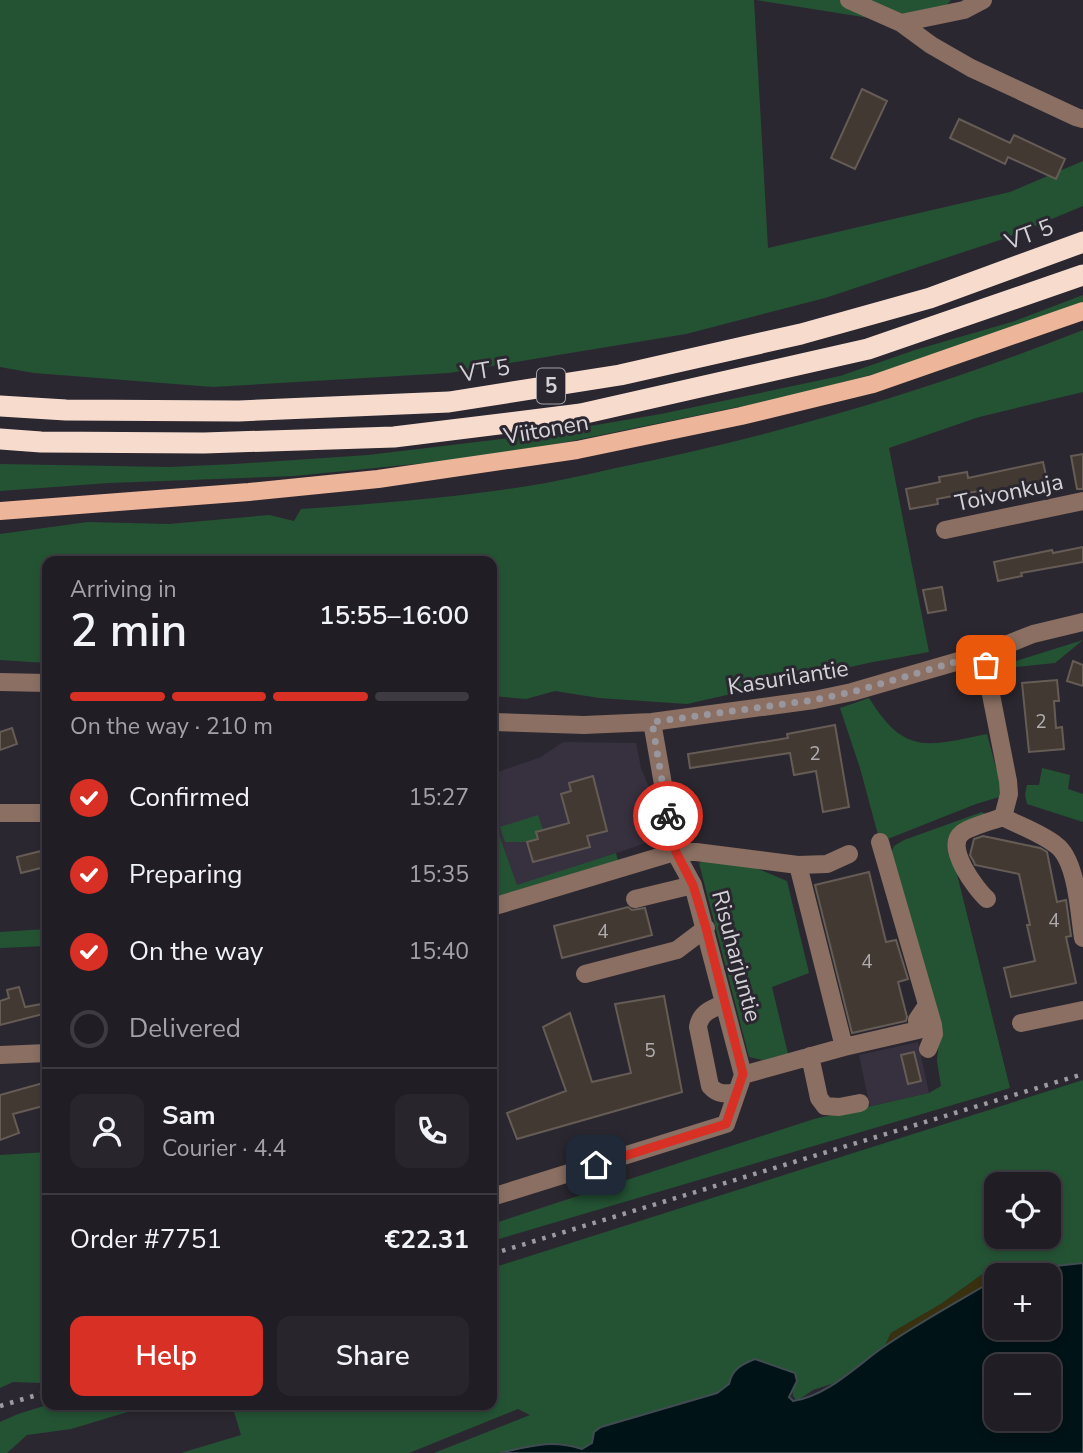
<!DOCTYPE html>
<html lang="en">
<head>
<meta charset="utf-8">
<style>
  body { margin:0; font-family:"Nunito Sans",sans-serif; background:#28262c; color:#f1f3f6; height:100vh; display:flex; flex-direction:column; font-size:26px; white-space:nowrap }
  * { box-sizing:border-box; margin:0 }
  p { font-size:23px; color:#a2a2a6 }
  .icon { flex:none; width:38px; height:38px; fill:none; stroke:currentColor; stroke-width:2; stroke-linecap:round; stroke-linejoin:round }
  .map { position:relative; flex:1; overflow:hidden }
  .side { position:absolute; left:42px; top:556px; width:455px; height:854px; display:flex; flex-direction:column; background:#201d24; border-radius:14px; box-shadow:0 4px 10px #0003,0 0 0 2px #3d3b41 }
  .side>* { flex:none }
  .fabs { position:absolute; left:984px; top:1172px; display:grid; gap:14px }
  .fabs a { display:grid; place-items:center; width:77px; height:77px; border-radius:14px; background:#201d24; box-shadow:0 4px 10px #0003,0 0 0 2px #3d3b41; font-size:35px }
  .pin { position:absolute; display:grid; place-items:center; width:60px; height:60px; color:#fff; margin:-30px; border-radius:14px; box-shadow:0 4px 10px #0006 }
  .courier { position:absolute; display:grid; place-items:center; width:70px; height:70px; margin:-35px; border:5px solid #d93025; border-radius:50%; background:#fff; color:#222; box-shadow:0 2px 9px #0007 }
  .headline em { font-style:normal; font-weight:600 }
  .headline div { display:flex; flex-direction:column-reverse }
  .headline { display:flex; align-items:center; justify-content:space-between; height:119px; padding:0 28px }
  h1 { font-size:46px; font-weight:600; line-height:52px }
  .bar { display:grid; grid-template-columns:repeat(4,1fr); gap:10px 7px; align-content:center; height:84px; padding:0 28px }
  .bar i { height:9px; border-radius:5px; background:#3d3b41 }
  .bar .current { background:#d93025 }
  .bar p { grid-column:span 4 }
  .line { display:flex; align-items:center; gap:18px; padding:0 28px; border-top:2px solid #3d3b41 }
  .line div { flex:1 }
  .round { display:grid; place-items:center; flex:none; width:74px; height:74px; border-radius:14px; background:#28262c }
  ol { padding:0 28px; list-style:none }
  li { display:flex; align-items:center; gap:21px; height:77px }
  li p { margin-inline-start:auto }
  li .icon { padding:7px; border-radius:50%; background:#d93025; color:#fff; stroke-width:4 }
  li:last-child { color:#a2a2a6 }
  li i { width:38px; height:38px; border:4px solid #3d3b41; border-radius:50% }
  .primary-button { display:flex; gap:14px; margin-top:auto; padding:14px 28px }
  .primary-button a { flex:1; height:80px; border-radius:14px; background:#d93025; color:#fff; font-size:28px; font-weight:600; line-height:80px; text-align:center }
  .primary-button a+a { background:#28262c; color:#f1f3f6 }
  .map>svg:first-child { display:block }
</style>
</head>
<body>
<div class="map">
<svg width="1083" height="1453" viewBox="0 0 1083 1453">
  <rect width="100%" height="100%" fill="#2b2730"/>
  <path fill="#37313f" d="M 563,742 L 636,743 L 641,768 L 696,903 L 655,840 L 517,886 L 492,815 L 492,774 L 541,757 Z
    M 918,1042 L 929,1093 L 870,1106 L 859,1055 Z"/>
  <path fill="#245334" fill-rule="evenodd" d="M 0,0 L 754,0 L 768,248 L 1010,192 L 1083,161 L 1083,206 L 1006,238 L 825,298 L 686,334 L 449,373 L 213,387 L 34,373 L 0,367 Z
    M 756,0 L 951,0 L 938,15 L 901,23 Z
    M 1083,295 L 1083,304 L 878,373 L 778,399 L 567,442 L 476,458 L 294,476 L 109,483 L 0,491 L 0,464 L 169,467 L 235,464 L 368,455 L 543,434 L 661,414 L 840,376 L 915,350 L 1015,321 Z
    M 1083,330 L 1083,392 L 979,417 L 889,448 L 929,652 L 868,663 L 687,704 L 599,698 L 555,691 L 526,699 L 492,696 L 492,562 L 47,562 L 47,663 L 0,660 L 0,534 L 88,522 L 169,524 L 269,515 L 294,521 L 301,509 C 375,504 449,498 522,487 C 554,482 585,475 616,468 C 774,436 932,390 1083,330 Z
    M 1083,640 L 1055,663 L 1006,668 L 1010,663 Z
    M 869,698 C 905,756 927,746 987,734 L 996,768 L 1009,794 L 976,804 L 880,842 L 860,768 L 840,708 Z
    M 1042,768 L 1070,775 L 1068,789 L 1083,794 L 1083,822 L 1027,804 L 1025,795 L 1027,785 L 1039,785 Z
    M 982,812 L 988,816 L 951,850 L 1010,1088 L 492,1241 L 492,1224 L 814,1119 L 929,1093 L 941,1086 L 937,1061 L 939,1038 L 891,853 L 894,846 L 904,840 Z
    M 492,815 L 517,885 L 616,853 L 618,861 L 492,898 Z
    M 538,815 L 543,830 L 537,832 L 538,839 L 527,842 L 505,842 L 500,827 Z
    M 710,859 L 751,866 L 787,881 L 809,973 L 772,987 L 789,1058 L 767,1061 L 749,1057 L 699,863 Z
    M 47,929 L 47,946 L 0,948 L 0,932 Z
    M 1083,1080 L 1083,1263 C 1074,1267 1064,1265 1054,1267 C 1028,1272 1023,1276 998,1263 L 941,1304 L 891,1333 L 885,1346 L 849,1373 L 834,1383 L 813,1390 L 797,1401 L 793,1396 L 792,1389 L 789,1397 L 582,1449 C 547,1436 534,1449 501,1453 C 479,1453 456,1453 434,1453 L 530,1415 L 518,1409 L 409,1453 L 181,1453 L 241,1435 L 232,1405 L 492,1405 L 492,1268 ZM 996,1185 L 1048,1185 L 1048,1237 L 996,1237 Z
    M 47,1152 L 47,1381 L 42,1383 L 13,1382 L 0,1388 L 0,1155 Z
    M 47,1405 L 151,1405 L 71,1429 L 27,1435 L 7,1453 L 0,1453 L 0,1422 L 18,1414 Z"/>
  <path fill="#38300f" d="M 998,1263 L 1011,1270 L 1001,1276 L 996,1276 L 996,1279 L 885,1346 L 891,1333 L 941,1304 Z"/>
  <path fill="#001317" stroke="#404c51" stroke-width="2" fill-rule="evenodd" d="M 1083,1263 L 1083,1453 L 500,1453 C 531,1446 551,1439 582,1449 L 592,1443 L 594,1432 L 601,1427 L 717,1393 L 729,1384 C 732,1369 742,1364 755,1359 L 795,1373 L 797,1381 L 789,1397 L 793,1401 C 828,1396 857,1365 885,1346 C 920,1322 959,1301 996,1279 L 996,1328 L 1048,1328 L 1048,1276 L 1001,1276 L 1011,1270 L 1033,1273 L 1055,1266 ZM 996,1367 L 1048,1367 L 1048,1419 L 996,1419 Z"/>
  <path fill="#423933" stroke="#665c56" stroke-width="2" d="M 862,89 L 887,101 L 855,169 L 831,158 Z
    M 959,119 L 1010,143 L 1014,135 L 1065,159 L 1056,179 L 1008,157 L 1005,164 L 950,138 Z
    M 1083,454 L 1083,489 L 1077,489 L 1071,456 Z
    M 1043,462 L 1047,480 L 980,495 L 979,491 L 937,499 L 938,504 L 910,509 L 906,489 L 940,482 L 939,477 L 967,472 L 968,478 Z
    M 1083,547 L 1083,562 L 1021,573 L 1022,576 L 998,581 L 994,562 L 1052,550 L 1053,553 Z
    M 942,587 L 946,610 L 928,613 L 923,590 Z
    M 1073,661 L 1083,665 L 1083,686 L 1067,681 Z
    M 1057,680 L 1059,701 L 1054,701 L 1056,728 L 1062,727 L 1064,749 L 1029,752 L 1022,683 Z
    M 835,725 L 849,807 L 823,812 L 816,771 L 794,775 L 790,753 L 690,768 L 688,754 L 788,738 L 787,734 Z
    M 12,728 L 17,744 L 0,750 L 0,732 Z
    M 593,776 L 607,831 L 587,836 L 590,847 L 533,862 L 527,842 L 538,839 L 536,832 L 569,823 L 561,794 L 571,791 L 569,783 Z
    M 983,836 L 1040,848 L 1047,852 L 1057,902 L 1066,900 L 1071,936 L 1066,937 L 1076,983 L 1011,997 L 1004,968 L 1035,961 L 1027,925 L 1030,925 L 1019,874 L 975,865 L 974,862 L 970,855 L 974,839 Z
    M 41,851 L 45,867 L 21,873 L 17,857 Z
    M 869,872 L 886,942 L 896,940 L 908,979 L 898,982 L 907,1017 L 906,1021 L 852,1033 L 815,885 Z
    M 628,907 L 632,910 L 645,908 L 652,935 L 562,958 L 554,926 Z
    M 19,987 L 25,1007 L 47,1003 L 47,1013 L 0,1025 L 0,1001 L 9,998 L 7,990 Z
    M 664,996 L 682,1092 L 517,1139 L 507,1113 L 566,1091 L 543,1027 L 570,1013 L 592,1082 L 631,1073 L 615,1004 Z
    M 914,1052 L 921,1081 L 908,1084 L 901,1055 Z
    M 43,1083 L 47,1105 L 13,1114 L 19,1133 L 0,1140 L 0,1095 Z"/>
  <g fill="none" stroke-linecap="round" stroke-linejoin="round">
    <path stroke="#8a6f62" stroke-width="18" d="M 849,0 L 901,23 L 931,45 L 971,68 L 1076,117 L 1083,119
      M 901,23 L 964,10 L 983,0
      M 945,530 L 1083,501
      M 983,654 L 1008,781 L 1009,794 L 1003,817
      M 0,682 L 47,683
      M 492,722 L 584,725 L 652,722 L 814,700 L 852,692 L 983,654 L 1033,634 L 1083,622
      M 0,813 L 47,813
      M 880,842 L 933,1025 L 934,1034 L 928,1049
      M 798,865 L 844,1047 L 918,1030 L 917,1020 L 927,1005
      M 635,899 L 693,885
      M 987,899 C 976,889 944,847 962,833 C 969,827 992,821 1003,817 C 1020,826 1041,833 1056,845 C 1077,860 1079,913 1083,938
      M 492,907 L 675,852 L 652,722
      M 585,974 L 677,950 L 706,928
      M 723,1004 C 711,1009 700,1013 698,1027 L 710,1086 C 718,1095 725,1094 736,1092
      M 1021,1023 L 1083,1010
      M 0,1055 L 47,1053
      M 810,1056 L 819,1098 L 825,1106 L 839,1107 L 860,1103
      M 743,1075 L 693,885 L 675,852 L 696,852 L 798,865 L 827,864 L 849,854
      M 743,1075 L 844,1047
      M 492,1197 L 726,1124 L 743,1075"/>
    <path stroke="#edb599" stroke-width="18" d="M 0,511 L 249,492 L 378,479 L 577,450 L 741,416 L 873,384 L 1083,311"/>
    <path stroke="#f7dcce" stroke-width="21" d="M 0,406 L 66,410 L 239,411 L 449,402 L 620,375 L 801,334 L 930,298 L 1083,242
      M 0,439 L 41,442 L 204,443 L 394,437 L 581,414 L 868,349 L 1083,275"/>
    <path stroke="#9d9aa1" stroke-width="4.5" stroke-dasharray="3.5 7" stroke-linecap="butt" d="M 492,1254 L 1083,1074
      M 0,1406 L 47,1392"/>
  </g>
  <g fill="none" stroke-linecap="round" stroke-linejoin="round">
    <path stroke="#99969d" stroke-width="7" stroke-dasharray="0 12.6" d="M 668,816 L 652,722 L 814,700 L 852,692 L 983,654 L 986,665"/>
    <path stroke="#d93025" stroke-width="9" d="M 596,1165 L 726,1124 L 743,1074 L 706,928 L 693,885 L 676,852 L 668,816"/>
  </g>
  <g text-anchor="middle" stroke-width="6" stroke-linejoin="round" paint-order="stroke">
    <g font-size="19" fill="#b0acae">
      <text x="1041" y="728">2</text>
      <text x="815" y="760">2</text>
      <text x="1054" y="927">4</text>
      <text x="603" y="938">4</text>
      <text x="867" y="968">4</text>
      <text x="650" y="1057">5</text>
    </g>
    <rect fill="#2b2730" stroke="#a19fa5" stroke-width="2" x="537" y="368.5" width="28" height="35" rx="5"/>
    <g font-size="21" font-weight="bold" fill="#d4d2d7">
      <text x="551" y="393">5</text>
    </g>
    <g font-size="23" fill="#d4d2d7" stroke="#2b2730">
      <text transform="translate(1029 234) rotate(-20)" y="8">VT 5</text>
      <text transform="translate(485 370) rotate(-9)" y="8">VT 5</text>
      <text transform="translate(546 429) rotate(-10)" y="8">Viitonen</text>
      <text transform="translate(1009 492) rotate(-12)" y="8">Toivonkuja</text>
      <text transform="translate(788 677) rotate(-9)" y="8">Kasurilantie</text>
      <text transform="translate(737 956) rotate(75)" y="8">Risuharjuntie</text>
    </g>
  </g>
</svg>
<div class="fabs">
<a><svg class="icon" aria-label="locate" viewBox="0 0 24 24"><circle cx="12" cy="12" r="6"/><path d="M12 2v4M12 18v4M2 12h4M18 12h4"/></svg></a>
<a>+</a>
<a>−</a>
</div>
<div class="pin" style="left:986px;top:665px;background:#ea580c"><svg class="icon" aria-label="bag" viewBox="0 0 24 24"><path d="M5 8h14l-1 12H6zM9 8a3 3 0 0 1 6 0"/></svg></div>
<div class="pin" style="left:596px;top:1165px;background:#1f2937"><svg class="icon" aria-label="home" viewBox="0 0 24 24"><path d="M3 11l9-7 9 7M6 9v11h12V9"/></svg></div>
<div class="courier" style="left:668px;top:816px"><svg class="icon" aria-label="bike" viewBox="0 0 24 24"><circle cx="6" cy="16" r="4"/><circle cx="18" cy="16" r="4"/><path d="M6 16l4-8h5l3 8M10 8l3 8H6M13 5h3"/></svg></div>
<section class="side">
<div class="headline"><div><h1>2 min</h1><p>Arriving in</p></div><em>15:55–16:00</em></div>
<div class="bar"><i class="current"></i><i class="current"></i><i class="current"></i><i></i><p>On the way · 210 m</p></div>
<ol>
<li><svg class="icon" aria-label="check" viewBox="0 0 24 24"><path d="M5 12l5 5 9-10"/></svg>Confirmed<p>15:27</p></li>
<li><svg class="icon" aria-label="check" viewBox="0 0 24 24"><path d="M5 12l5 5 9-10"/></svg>Preparing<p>15:35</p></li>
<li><svg class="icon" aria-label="check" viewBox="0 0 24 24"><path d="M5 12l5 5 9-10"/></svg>On the way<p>15:40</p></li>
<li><i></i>Delivered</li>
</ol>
<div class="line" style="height:126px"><a class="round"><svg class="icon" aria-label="person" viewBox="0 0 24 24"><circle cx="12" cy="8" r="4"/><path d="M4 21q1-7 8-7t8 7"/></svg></a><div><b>Sam</b><p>Courier · 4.4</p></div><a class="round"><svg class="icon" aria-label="phone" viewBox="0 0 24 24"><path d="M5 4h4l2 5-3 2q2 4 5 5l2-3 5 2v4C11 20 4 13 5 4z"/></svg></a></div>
<div class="line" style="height:91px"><div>Order #7751</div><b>€22.31</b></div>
<div class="primary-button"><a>Help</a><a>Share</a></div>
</section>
</div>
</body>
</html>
